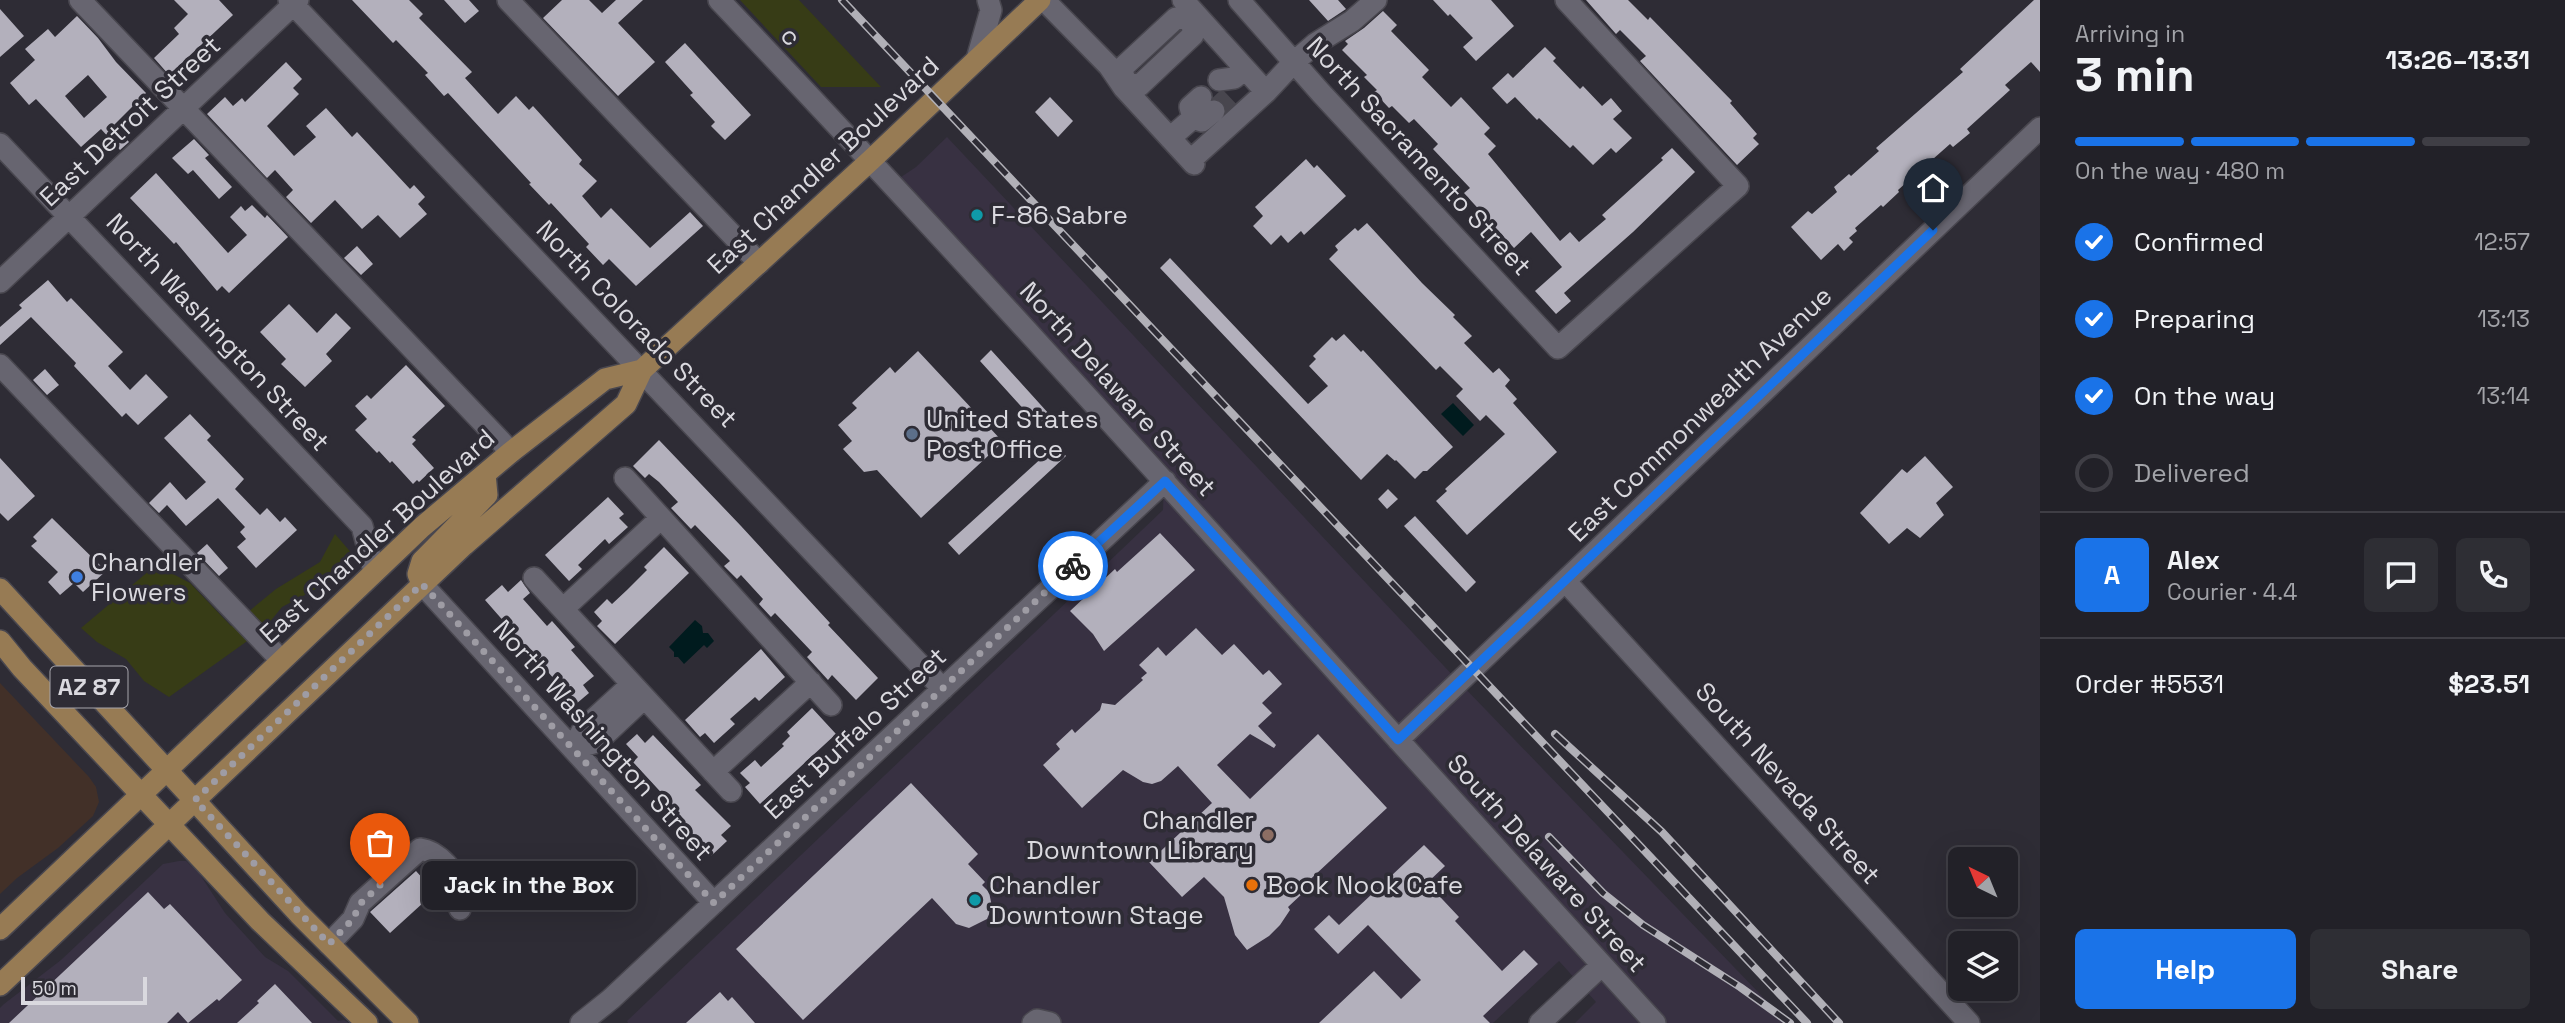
<!DOCTYPE html>
<html lang="en">
<head>
<meta charset="utf-8">
<style>
  body { margin:0; font-family:"Space Grotesk",sans-serif; background:#2e2e34; color:#f1f3f6; height:100vh; display:flex; flex-direction:column; font-size:26px; white-space:nowrap }
  * { box-sizing:border-box; margin:0 }
  p { font-size:23px; color:#a2a3a8 }
  .icon { flex:none; width:38px; height:38px; fill:none; stroke:currentColor; stroke-width:2; stroke-linecap:round; stroke-linejoin:round }
  .map { position:relative; flex:1; overflow:hidden }
  .sheet { display:flex; flex-direction:column; background:#222128; width:525px }
  .sheet>* { flex:none }
  .needle { width:46px; rotate:317deg }
  .tools { position:absolute; left:1948px; top:847px; display:grid; gap:14px }
  .tools a { display:grid; place-items:center; width:70px; height:70px; border-radius:10px; background:#222128; box-shadow:0 7px 28px #0002,0 0 0 2px #3f3e45; font-size:35px }
  .scale { position:absolute; left:21px; bottom:18px; width:126px; box-sizing:border-box; padding-left:7px; border:4px solid #dad9df; border-top:0; font-size:19px; line-height:24px; white-space:nowrap; color:#dad9df; -webkit-text-stroke:5px #2e2c35; paint-order:stroke }
  .pin { position:absolute; display:grid; place-items:center; width:60px; height:60px; color:#fff; margin:-72px -30px; border-radius:50% 50% 50% 0; rotate:-45deg; box-shadow:0 0 7px #0007 }
  .pin .icon { rotate:45deg }
  .courier { position:absolute; display:grid; place-items:center; width:70px; height:70px; margin:-35px; border:5px solid #1a73e8; border-radius:50%; background:#fff; color:#222; box-shadow:0 2px 9px #0007 }
  .bubble { position:absolute; height:49px; border-radius:10px; background:#222128; box-shadow:0 7px 28px #0002,0 0 0 2px #3f3e45; font-size:23px; font-weight:800; line-height:49px; text-align:center }
  .summary em { font-style:normal; font-weight:800 }
  .summary div { display:flex; flex-direction:column-reverse }
  .summary { display:flex; align-items:center; justify-content:space-between; height:119px; padding:0 35px }
  h1 { font-size:46px; font-weight:800; line-height:52px }
  .bar { display:grid; grid-template-columns:repeat(4,1fr); gap:10px 7px; align-content:center; height:84px; padding:0 35px }
  .bar i { height:9px; border-radius:5px; background:#3f3e45 }
  .bar .active { background:#1a73e8 }
  .bar p { grid-column:span 4 }
  .line { display:flex; align-items:center; gap:18px; padding:0 35px; border-top:2px solid #3f3e45 }
  .line div { flex:1 }
  .round { display:grid; place-items:center; flex:none; width:74px; height:74px; border-radius:10px; background:#2e2e34 }
  ol { padding:0 35px; list-style:none }
  li { display:flex; align-items:center; gap:21px; height:77px }
  li p { margin-inline-start:auto }
  li .icon { padding:7px; border-radius:50%; background:#1a73e8; color:#fff; stroke-width:4 }
  li:last-child { color:#a2a3a8 }
  li i { width:38px; height:38px; border:4px solid #3f3e45; border-radius:50% }
  .action { display:flex; gap:14px; margin-top:auto; padding:14px 35px }
  .action a { flex:1; height:80px; border-radius:10px; background:#1a73e8; color:#fff; font-size:28px; font-weight:800; line-height:80px; text-align:center }
  .action a+a { background:#2e2e34; color:#f1f3f6 }
  main { display:flex; flex:1; min-height:0 }
  .map>svg:first-child { display:block }
</style>
</head>
<body>
<main>
<div class="map">
<svg width="2040" height="1023" viewBox="0 0 2040 1023">
  <rect width="100%" height="100%" fill="#2e2c35"/>
  <path fill="#383142" d="M 947,137 L 1459,682 L 1788,1023 L 1575,1023 L 1596,1002 L 1559,961 L 1493,1023 L 628,1023 L 627,1021 L 1163,510 L 1164,481 L 892,183 L 916,167 Z
    M 179,861 L 186,861 L 199,873 L 225,913 L 265,957 L 288,971 L 338,1021 L 344,1020 L 349,1023 L 0,1023 L 0,1008 L 4,1004 L 61,960 L 163,864 Z"/>
  <path fill="#423028" d="M 0,683 L 89,777 L 96,787 L 99,802 L 93,816 L 58,848 L 17,878 L 0,894 Z"/>
  <path fill="#373c16" d="M 740,0 L 799,0 L 881,87 L 821,87 Z
    M 335,534 L 354,556 L 331,581 L 282,607 L 264,629 L 169,697 L 144,681 L 126,659 L 97,642 L 81,628 L 156,565 L 190,583 L 231,626 L 276,589 L 320,562 Z"/>
  <path fill="#001b1e" d="M 1453,403 L 1474,425 L 1463,436 L 1441,414 Z
    M 695,620 L 702,626 L 703,633 L 708,633 L 714,641 L 707,648 L 704,645 L 684,664 L 678,657 L 674,657 L 674,652 L 669,647 Z"/>
  <path fill="#b3b0bc" fill-rule="evenodd" d="M 174,0 L 219,0 L 233,15 L 169,75 L 154,58 L 179,34 L 174,28 L 188,14 Z
    M 352,0 L 409,0 L 423,14 L 419,18 L 472,72 L 465,78 L 498,114 L 516,96 L 529,110 L 533,106 L 582,160 L 579,164 L 597,181 L 582,196 L 601,218 L 611,208 L 650,248 L 690,212 L 703,226 L 636,286 L 609,259 L 603,265 L 586,247 L 589,244 L 551,203 L 549,205 L 529,184 L 531,183 L 448,93 L 444,96 L 425,75 L 428,73 L 396,40 L 393,43 Z
    M 444,0 L 469,0 L 479,11 L 465,23 Z
    M 562,0 L 589,0 L 602,13 L 616,0 L 643,0 L 618,23 L 655,62 L 618,96 L 543,18 Z
    M 1309,0 L 1338,0 L 1346,9 L 1328,21 Z
    M 1433,0 L 1491,0 L 1514,26 L 1476,61 L 1463,47 L 1473,38 L 1450,14 L 1448,16 Z
    M 1586,0 L 1628,0 L 1648,20 L 1650,17 L 1732,101 L 1730,103 L 1757,134 L 1753,138 L 1759,144 L 1737,165 L 1640,61 L 1646,56 L 1620,30 L 1616,34 Z
    M 2034,0 L 2040,0 L 2040,72 L 2031,62 L 2005,85 L 2010,90 L 1967,129 L 1970,133 L 1953,147 L 1950,144 L 1898,190 L 1899,192 L 1883,207 L 1881,205 L 1855,228 L 1857,231 L 1849,238 L 1853,242 L 1844,251 L 1838,244 L 1821,260 L 1791,227 L 1808,211 L 1812,214 L 1837,192 L 1834,187 L 1849,174 L 1851,176 L 1879,151 L 1876,148 L 1963,72 L 1960,69 Z
    M 0,9 L 24,36 L 0,57 Z
    M 1383,11 L 1397,25 L 1391,31 L 1429,70 L 1422,77 L 1451,107 L 1461,97 L 1490,128 L 1484,134 L 1496,146 L 1488,154 L 1560,241 L 1570,232 L 1579,242 L 1606,219 L 1602,215 L 1663,160 L 1661,158 L 1672,148 L 1695,172 L 1633,232 L 1564,293 L 1571,301 L 1556,314 L 1535,291 L 1562,267 L 1531,232 L 1514,248 L 1464,193 L 1470,188 L 1433,149 L 1438,144 L 1414,119 L 1409,123 L 1392,106 L 1389,108 L 1374,92 L 1377,90 L 1364,77 L 1367,75 L 1342,50 L 1348,44 L 1345,41 L 1364,28 Z
    M 77,16 L 98,38 L 116,62 L 146,93 L 114,125 L 129,142 L 120,150 L 101,129 L 81,147 L 36,99 L 29,105 L 10,83 L 35,60 L 25,49 L 48,29 L 55,37 ZM 88,75 L 107,97 L 84,118 L 65,96 Z
    M 685,43 L 751,115 L 725,140 L 711,126 L 715,122 L 690,95 L 693,93 L 665,62 Z
    M 1545,47 L 1556,58 L 1553,61 L 1580,89 L 1583,86 L 1602,106 L 1611,98 L 1622,111 L 1613,119 L 1632,138 L 1616,153 L 1611,148 L 1593,165 L 1573,145 L 1570,148 L 1539,118 L 1537,120 L 1515,97 L 1507,104 L 1492,88 L 1508,73 L 1513,78 Z
    M 286,62 L 302,79 L 293,88 L 299,94 L 267,126 L 294,156 L 316,137 L 306,126 L 326,108 L 352,137 L 357,132 L 410,189 L 414,185 L 425,197 L 418,204 L 427,214 L 400,238 L 378,215 L 362,229 L 335,200 L 311,223 L 286,197 L 293,190 L 275,170 L 267,178 L 207,114 L 225,97 L 233,106 L 242,98 L 245,102 Z
    M 1050,97 L 1073,121 L 1058,137 L 1035,112 Z
    M 194,139 L 209,155 L 205,158 L 232,187 L 219,199 L 193,170 L 188,174 L 172,158 Z
    M 1306,159 L 1314,168 L 1317,165 L 1346,196 L 1304,235 L 1301,231 L 1288,243 L 1281,235 L 1271,245 L 1253,226 L 1263,216 L 1255,207 Z
    M 156,173 L 228,253 L 247,235 L 230,217 L 241,206 L 245,211 L 252,205 L 265,218 L 267,215 L 288,237 L 229,293 L 222,286 L 217,291 L 176,242 L 174,244 L 130,198 Z
    M 1367,223 L 1422,283 L 1455,315 L 1453,317 L 1472,336 L 1464,343 L 1493,373 L 1499,368 L 1510,380 L 1505,386 L 1517,399 L 1513,403 L 1557,452 L 1467,535 L 1436,501 L 1447,491 L 1445,489 L 1505,434 L 1486,415 L 1480,421 L 1456,396 L 1463,389 L 1440,366 L 1436,370 L 1329,259 L 1338,250 L 1335,246 L 1355,228 L 1358,231 Z
    M 357,246 L 373,264 L 361,275 L 344,258 Z
    M 1170,258 L 1308,404 L 1328,386 L 1309,366 L 1316,359 L 1313,356 L 1332,337 L 1336,341 L 1344,334 L 1361,352 L 1363,350 L 1453,447 L 1427,471 L 1423,471 L 1415,479 L 1396,460 L 1395,461 L 1387,454 L 1361,480 L 1160,268 Z
    M 48,280 L 67,302 L 71,298 L 123,352 L 108,366 L 130,390 L 146,374 L 168,397 L 138,425 L 126,413 L 122,417 L 74,366 L 76,363 L 31,317 L 0,345 L 0,327 L 22,308 L 19,305 Z
    M 289,304 L 317,333 L 336,313 L 351,328 L 326,354 L 332,361 L 305,387 L 281,364 L 286,359 L 260,332 Z
    M 991,350 L 1049,414 L 1038,425 L 980,361 Z
    M 918,351 L 1003,442 L 921,518 L 877,470 L 864,472 L 843,449 L 852,441 L 838,425 L 857,408 L 852,403 L 890,367 L 895,373 Z
    M 406,365 L 445,406 L 412,437 L 416,440 L 412,444 L 434,468 L 419,482 L 417,480 L 413,484 L 392,461 L 390,463 L 379,451 L 377,453 L 355,430 L 367,419 L 355,406 L 367,395 L 371,399 Z
    M 45,369 L 59,385 L 47,395 L 33,380 Z
    M 190,414 L 211,436 L 207,440 L 244,479 L 235,489 L 260,515 L 267,508 L 280,522 L 285,517 L 297,530 L 256,568 L 237,547 L 246,539 L 240,532 L 245,527 L 218,498 L 186,526 L 167,505 L 159,513 L 149,503 L 170,482 L 186,500 L 206,482 L 164,438 Z
    M 659,440 L 741,526 L 830,623 L 828,625 L 878,678 L 856,700 L 832,675 L 828,680 L 807,657 L 812,652 L 775,613 L 771,617 L 759,604 L 763,599 L 741,575 L 737,579 L 724,566 L 730,561 L 695,525 L 691,529 L 671,508 L 678,502 L 659,482 L 649,474 L 645,478 L 633,466 Z
    M 1056,445 L 1066,456 L 959,555 L 948,543 Z
    M 1925,456 L 1953,487 L 1936,503 L 1944,515 L 1920,538 L 1907,528 L 1889,544 L 1860,513 L 1902,469 L 1907,473 Z
    M 0,458 L 35,496 L 8,521 L 0,513 Z
    M 1388,489 L 1398,499 L 1387,509 L 1378,499 Z
    M 608,497 L 624,514 L 619,518 L 628,527 L 609,544 L 605,539 L 578,565 L 582,569 L 569,581 L 545,555 Z
    M 1415,516 L 1476,582 L 1466,592 L 1404,526 Z
    M 52,518 L 106,571 L 83,592 L 74,583 L 60,595 L 48,582 L 58,572 L 31,546 L 37,541 L 33,537 Z
    M 1160,533 L 1195,570 L 1104,651 L 1093,634 L 1070,611 L 1115,569 L 1117,572 Z
    M 207,544 L 228,568 L 219,576 L 197,553 Z
    M 664,547 L 689,573 L 615,644 L 597,626 L 602,621 L 594,612 L 607,599 L 612,604 L 627,590 L 647,570 L 644,567 Z
    M 521,580 L 530,593 L 523,599 L 547,626 L 552,621 L 575,647 L 571,650 L 594,676 L 583,685 L 589,693 L 576,704 L 485,600 L 502,585 L 508,592 Z
    M 1196,628 L 1222,655 L 1234,644 L 1263,675 L 1269,670 L 1282,684 L 1262,703 L 1272,713 L 1258,726 L 1276,745 L 1274,748 L 1250,734 L 1217,765 L 1250,799 L 1318,734 L 1387,808 L 1301,888 L 1304,892 L 1288,907 L 1290,910 L 1280,925 L 1269,936 L 1247,950 L 1235,935 L 1224,897 L 1204,877 L 1182,897 L 1149,862 L 1212,803 L 1178,766 L 1161,781 L 1152,784 L 1143,782 L 1123,770 L 1082,808 L 1043,765 L 1060,749 L 1056,744 L 1072,729 L 1075,733 L 1100,710 L 1102,703 L 1115,705 L 1143,680 L 1141,678 L 1147,673 L 1139,665 L 1158,647 L 1166,656 Z
    M 761,649 L 785,677 L 759,701 L 755,697 L 730,719 L 735,724 L 714,743 L 705,733 L 700,737 L 685,720 Z
    M 812,708 L 836,734 L 760,804 L 745,787 L 750,783 L 740,773 L 755,760 L 761,767 L 784,746 L 782,744 L 790,736 L 787,732 Z
    M 637,734 L 645,743 L 653,735 L 701,785 L 695,790 L 731,826 L 721,835 L 727,841 L 711,856 L 676,817 L 680,813 L 633,762 L 638,757 L 626,744 Z
    M 911,783 L 978,854 L 968,864 L 985,882 L 982,885 L 989,892 L 992,907 L 987,919 L 969,928 L 956,924 L 932,898 L 803,1020 L 736,949 Z
    M 1424,845 L 1445,866 L 1427,883 L 1459,917 L 1455,921 L 1502,971 L 1524,950 L 1538,964 L 1483,1016 L 1490,1023 L 1319,1023 L 1374,971 L 1401,999 L 1421,980 L 1368,925 L 1338,954 L 1314,929 L 1329,915 L 1339,925 Z
    M 416,871 L 435,892 L 390,933 L 370,912 Z
    M 148,892 L 164,909 L 170,904 L 242,980 L 219,1001 L 217,999 L 188,1023 L 178,1012 L 167,1023 L 9,1023 Z
    M 275,984 L 312,1023 L 237,1023 L 259,1003 L 257,1001 Z
    M 720,992 L 728,1001 L 732,997 L 755,1023 L 686,1023 Z"/>
  <g fill="none" stroke-linecap="round" stroke-linejoin="round">
    <path stroke="#48464e" stroke-width="21" stroke-dasharray="21 10" stroke-linecap="butt" d="M 1214,111 L 1232,94"/>
    <defs>
      <path id="minor" d="M 80,0 L 511,452
        M 289,0 L 943,689
        M 508,0 L 759,263
        M 719,0 C 1037,335 1343,681 1655,1023
        M 1044,0 L 1109,66 L 1124,88 L 1194,164
        M 1183,0 L 1266,92
        M 1239,0 L 1321,93 L 1558,348 L 1738,186 L 1566,0
        M 1192,19 L 1193,35 L 1139,86 L 1126,82 L 1121,69 L 1176,18 L 1192,19 L 1196,15
        M 977,59 L 991,10 L 988,0
        M 1219,80 L 1234,78 L 1245,69
        M 1193,118 L 1190,107 L 1201,97
        M 1193,118 L 1202,121 L 1214,111
        M 1170,138 L 1193,118
        M 0,144 L 362,526 L 374,571
        M 1191,160 L 1266,92 L 1294,62 L 1315,44 L 1352,21 L 1376,0
        M 0,282 L 298,0
        M 0,365 L 281,660
        M 625,478 L 831,705
        M 534,578 L 731,791
        M 1566,582 L 1969,1023
        M 422,584 L 714,903
        M 563,609 L 661,518
        M 1398,740 L 2040,128
        M 573,749 L 597,742 L 644,698
        M 573,749 L 583,729 L 632,684
        M 713,772 L 811,682
        M 329,944 L 353,919 L 360,903 L 420,849 C 438,851 459,874 461,892 C 462,897 461,904 460,909
        M 581,1023 L 611,999 L 1165,481
        M 1033,1023 L 1037,1020 L 1050,1023
        M 1540,1023 L 1602,965"/>
      <path id="major" d="M 422,584 L 418,574 L 422,561 L 487,495 L 485,474
        M 0,589 L 299,914 L 408,1023
        M 0,641 L 22,668 L 260,921 L 367,1023
        M 0,929 L 422,527 L 511,452 L 605,379 L 642,370
        M 0,985 L 464,545 L 626,404 L 642,370 L 871,160 L 1040,0"/>
    </defs>
    <use href="#minor" stroke="#49474f" stroke-width="24"/>
    <use href="#major" stroke="#49474f" stroke-width="24"/>
    <use href="#minor" stroke="#676570" stroke-width="21"/>
    <use href="#major" stroke="#977b54" stroke-width="21"/>
    <defs>
      <path id="rail" d="M 842,0 L 1807,1023
        M 1555,734 L 1662,832 L 1839,1023
        M 1549,837 L 1603,893 L 1643,925 L 1740,987 L 1790,1023"/>
    </defs>
    <use href="#rail" stroke="#b1b0b7" stroke-width="8"/>
    <use href="#rail" stroke="#2e2c35" stroke-width="5" stroke-dasharray="16" stroke-linecap="butt"/>
  </g>
  <g fill="none" stroke-linecap="round" stroke-linejoin="round">
    <path stroke="#9e9ca4" stroke-width="7" stroke-dasharray="0 12.6" d="M 380,885 L 360,904 L 353,919 L 329,944 L 195,800 L 422,584 L 714,903 L 1073,566"/>
    <path stroke="#1a73e8" stroke-width="9" d="M 1073,566 L 1165,481 L 1398,740 L 1933,230"/>
  </g>
  <g fill="#0f9aa8" stroke="#2e2c35" stroke-width="2.5">
    <circle cx="977" cy="215" r="7"/>
    <circle cx="975" cy="900" r="7"/>
  </g>
  <circle fill="#5c6f8a" stroke="#2e2c35" stroke-width="2.5" cx="912" cy="434" r="7"/>
  <circle fill="#3f7fe0" stroke="#2e2c35" stroke-width="2.5" cx="77" cy="577" r="7"/>
  <circle fill="#8d6e63" stroke="#2e2c35" stroke-width="2.5" cx="1268" cy="835" r="7"/>
  <circle fill="#e8710a" stroke="#2e2c35" stroke-width="2.5" cx="1252" cy="885" r="7"/>
  <g text-anchor="middle" stroke-width="7" stroke-linejoin="round" paint-order="stroke">
    <rect fill="#2e2c35" stroke="#a6a5ac" stroke-width="2" x="50.5" y="666.5" width="77" height="41" rx="5"/>
    <g font-size="24" font-weight="bold" fill="#dad9df">
      <text x="89" y="695">AZ 87</text>
    </g>
    <g font-size="26" fill="#dad9df" stroke="#2e2c35">
      <text transform="translate(791 36) rotate(47)" y="9">c</text>
      <text transform="translate(130 121) rotate(-43)" y="9">East Detroit Street</text>
      <text transform="translate(1419 156) rotate(47)" y="9">North Sacramento Street</text>
      <text transform="translate(823 165) rotate(-43)" y="9">East Chandler Boulevard</text>
      <text transform="translate(637 324) rotate(46)" y="9">North Colorado Street</text>
      <text transform="translate(218 332) rotate(47)" y="9">North Washington Street</text>
      <text transform="translate(1118 389) rotate(48)" y="9">North Delaware Street</text>
      <text transform="translate(1700 414) rotate(-44)" y="9">East Commonwealth Avenue</text>
      <text transform="translate(377 536) rotate(-42)" y="9">East Chandler Boulevard</text>
      <text transform="translate(855 733) rotate(-43)" y="9">East Buffalo Street</text>
      <text transform="translate(603 740) rotate(48)" y="9">North Washington Street</text>
      <text transform="translate(1788 783) rotate(48)" y="9">South Nevada Street</text>
      <text transform="translate(1547 863) rotate(48)" y="9">South Delaware Street</text>
    </g>
    <g font-size="26" fill="#dad9df" stroke="#2e2c35" text-anchor="start">
      <text x="991" y="224">F-86 Sabre</text>
      <text x="926" y="428">United States<tspan x="926" dy="30">Post Office</tspan></text>
      <text x="91" y="571">Chandler<tspan x="91" dy="30">Flowers</tspan></text>
      <text x="1254" y="829" text-anchor="end">Chandler<tspan x="1254" dy="30">Downtown Library</tspan></text>
      <text x="989" y="894">Chandler<tspan x="989" dy="30">Downtown Stage</tspan></text>
      <text x="1266" y="894">Book Nook Cafe</text>
    </g>
  </g>
</svg>
<div class="tools">
<a><svg class="needle" viewBox="-14 -14 28 28"><path d="M0-13l5 13h-10z" fill="#e53935"/><path d="M0 13l5-13h-10z" fill="#a2a3a8"/></svg></a>
<a><svg class="icon" aria-label="layers" viewBox="0 0 24 24"><path d="M12 4l9 5-9 5-9-5zM3 14l9 5 9-5"/></svg></a>
</div>
<div class="scale">50 m</div>
<div class="pin" style="left:380px;top:885px;background:#ea580c"><svg class="icon" aria-label="bag" viewBox="0 0 24 24"><path d="M5 8h14l-1 12H6zM9 8a3 3 0 0 1 6 0"/></svg></div>
<div class="pin" style="left:1933px;top:230px;background:#1f2937"><svg class="icon" aria-label="home" viewBox="0 0 24 24"><path d="M3 11l9-7 9 7M6 9v11h12V9"/></svg></div>
<div class="courier" style="left:1073px;top:566px"><svg class="icon" aria-label="bike" viewBox="0 0 24 24"><circle cx="6" cy="16" r="4"/><circle cx="18" cy="16" r="4"/><path d="M6 16l4-8h5l3 8M10 8l3 8H6M13 5h3"/></svg></div>
<div class="bubble" style="left:422px;top:861px;width:214px">Jack in the Box</div>
</div>
<section class="sheet">
<div class="summary"><div><h1>3 min</h1><p>Arriving in</p></div><em>13:26–13:31</em></div>
<div class="bar"><i class="active"></i><i class="active"></i><i class="active"></i><i></i><p>On the way · 480 m</p></div>
<ol>
<li><svg class="icon" aria-label="check" viewBox="0 0 24 24"><path d="M5 12l5 5 9-10"/></svg>Confirmed<p>12:57</p></li>
<li><svg class="icon" aria-label="check" viewBox="0 0 24 24"><path d="M5 12l5 5 9-10"/></svg>Preparing<p>13:13</p></li>
<li><svg class="icon" aria-label="check" viewBox="0 0 24 24"><path d="M5 12l5 5 9-10"/></svg>On the way<p>13:14</p></li>
<li><i></i>Delivered</li>
</ol>
<div class="line" style="height:126px"><b class="round" style="background:#1a73e8;color:#fff">A</b><div><b>Alex</b><p>Courier · 4.4</p></div><a class="round"><svg class="icon" aria-label="chat" viewBox="0 0 24 24"><path d="M4 5h16v11H9l-5 4z"/></svg></a><a class="round"><svg class="icon" aria-label="phone" viewBox="0 0 24 24"><path d="M5 4h4l2 5-3 2q2 4 5 5l2-3 5 2v4C11 20 4 13 5 4z"/></svg></a></div>
<div class="line" style="height:91px"><div>Order #5531</div><b>$23.51</b></div>
<div class="action"><a>Help</a><a>Share</a></div>
</section>
</main>
</body>
</html>
